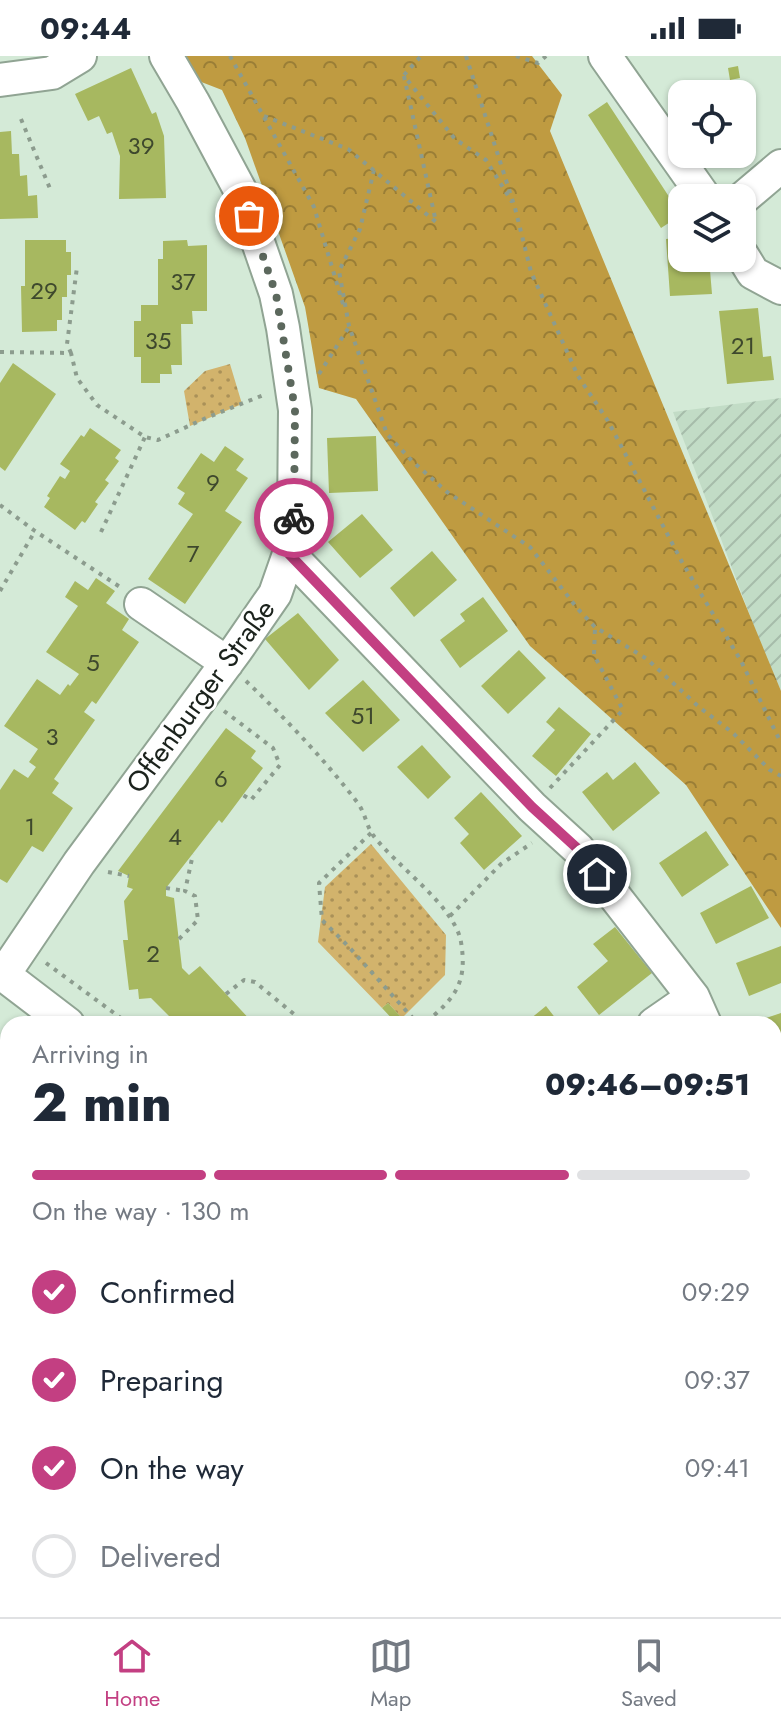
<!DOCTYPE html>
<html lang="en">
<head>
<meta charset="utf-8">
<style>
  body { margin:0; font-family:Jost,sans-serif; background:#f2f2f3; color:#1f2937; height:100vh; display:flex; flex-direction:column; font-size:30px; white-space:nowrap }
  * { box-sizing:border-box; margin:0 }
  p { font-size:26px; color:#747a83 }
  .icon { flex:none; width:44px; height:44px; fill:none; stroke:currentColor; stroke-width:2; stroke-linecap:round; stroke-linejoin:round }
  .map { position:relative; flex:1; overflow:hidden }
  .panel { position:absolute; left:0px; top:960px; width:782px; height:602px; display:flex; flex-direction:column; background:#fff; border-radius:24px 24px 0 0; box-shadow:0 2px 6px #0004 }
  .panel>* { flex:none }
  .buttons { position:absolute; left:668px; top:24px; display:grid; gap:16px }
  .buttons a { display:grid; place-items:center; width:88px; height:88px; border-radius:16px; background:#fff; box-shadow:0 2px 6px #0004; font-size:40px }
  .pin { position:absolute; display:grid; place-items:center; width:68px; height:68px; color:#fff; margin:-34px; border:4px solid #fff; border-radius:50%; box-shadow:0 2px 8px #0007 }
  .courier { position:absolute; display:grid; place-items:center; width:80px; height:80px; margin:-40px; border:6px solid #c33f82; border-radius:50%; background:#fff; color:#222; box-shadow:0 2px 10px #0007 }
  .summary em { font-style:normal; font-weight:800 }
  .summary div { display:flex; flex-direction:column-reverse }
  .summary { display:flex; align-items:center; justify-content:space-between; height:136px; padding:0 32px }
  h1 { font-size:52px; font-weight:800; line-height:60px }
  .bar { display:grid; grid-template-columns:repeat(4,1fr); gap:12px 8px; align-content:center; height:96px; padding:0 32px }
  .bar i { height:10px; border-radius:6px; background:#e0e1e3 }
  .bar .active { background:#c33f82 }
  .bar p { grid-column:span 4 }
  ol { padding:0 32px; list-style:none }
  li { display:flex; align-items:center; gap:24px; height:88px }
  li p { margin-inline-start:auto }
  li .icon { padding:8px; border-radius:50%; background:#c33f82; color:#fff; stroke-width:4 }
  li:last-child { color:#747a83 }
  li i { width:44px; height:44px; border:4px solid #e0e1e3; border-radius:50% }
  .status { display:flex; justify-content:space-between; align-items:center; height:56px; padding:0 40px; background:#fff; direction:ltr }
  .status svg { height:22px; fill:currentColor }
  .dock { display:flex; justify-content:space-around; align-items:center; height:112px; border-top:2px solid #e0e1e3; background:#fff; font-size:22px; color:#747a83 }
  .dock a { display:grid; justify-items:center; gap:4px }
  .dock .active { color:#c33f82 }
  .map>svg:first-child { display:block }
</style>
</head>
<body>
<div class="status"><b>09:44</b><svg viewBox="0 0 49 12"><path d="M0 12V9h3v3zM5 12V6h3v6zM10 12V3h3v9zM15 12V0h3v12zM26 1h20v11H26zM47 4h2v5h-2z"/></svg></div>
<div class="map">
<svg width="781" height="1561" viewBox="0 0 781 1561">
  <defs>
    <pattern id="industrial-furrows" width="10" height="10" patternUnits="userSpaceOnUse" patternTransform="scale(2)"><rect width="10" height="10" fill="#c2dcc6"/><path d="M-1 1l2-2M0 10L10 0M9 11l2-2" fill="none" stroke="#a6bcaa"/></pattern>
    <pattern id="green-dots" width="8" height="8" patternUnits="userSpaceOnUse" patternTransform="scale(2)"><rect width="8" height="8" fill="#d2b36c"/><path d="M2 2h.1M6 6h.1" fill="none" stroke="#aa9158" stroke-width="1.8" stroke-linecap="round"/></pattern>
    <pattern id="forest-crowns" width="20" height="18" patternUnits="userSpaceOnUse" patternTransform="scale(2)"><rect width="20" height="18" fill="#bf9b41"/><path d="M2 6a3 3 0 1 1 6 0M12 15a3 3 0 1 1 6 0" fill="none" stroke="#9a7e36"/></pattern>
  </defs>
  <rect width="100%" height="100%" fill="#d4ead7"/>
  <path fill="url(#industrial-furrows)" d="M 781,342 L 781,635 L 766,602 L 673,356 Z"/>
  <path fill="url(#green-dots)" d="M 230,308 L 242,348 L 190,370 L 184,335 L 205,315 Z
    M 371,788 L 446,879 L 445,919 L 402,962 L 388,947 L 382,952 L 318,886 L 325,831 Z"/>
  <path fill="url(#forest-crowns)" d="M 177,0 L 532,0 L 562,39 L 550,75 L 781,635 L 781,872 L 686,729 L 530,590 L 356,343 L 319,332 L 305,251 L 245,82 L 222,34 L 191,22 Z"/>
  <path fill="#a7b860" d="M 738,10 L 740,22 L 730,24 L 728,12 Z
    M 131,12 L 152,58 L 156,56 L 164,80 L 166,142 L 119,143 L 120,100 L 112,76 L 107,78 L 99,60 L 88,65 L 75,38 Z
    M 749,34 L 755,83 L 742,84 L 742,38 L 728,38 L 728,36 Z
    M 607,46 L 681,159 L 661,172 L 588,59 Z
    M 11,75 L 12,98 L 19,98 L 20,120 L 27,119 L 28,140 L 37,139 L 38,162 L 0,163 L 0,76 Z
    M 682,181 L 682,202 L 709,202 L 712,238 L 670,240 L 666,183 Z
    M 25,184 L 66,184 L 66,196 L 71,196 L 71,219 L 67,219 L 67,241 L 62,241 L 62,264 L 57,264 L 57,275 L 22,276 L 21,230 L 25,230 Z
    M 187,184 L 188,190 L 207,189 L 207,255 L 192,255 L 193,268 L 181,268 L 182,309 L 171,309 L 172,318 L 160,318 L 160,327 L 141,327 L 141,301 L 134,301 L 134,265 L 141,265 L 141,249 L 158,249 L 158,203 L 163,203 L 163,185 Z
    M 758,252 L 763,301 L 771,300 L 774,324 L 727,328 L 719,255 Z
    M 13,307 L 56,338 L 5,415 L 0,411 L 0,327 Z
    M 90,372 L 121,394 L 115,402 L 119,405 L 105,424 L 109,427 L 95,446 L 98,448 L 85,467 L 82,465 L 75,474 L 44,451 L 50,442 L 47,440 L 60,420 L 65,423 L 70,415 L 60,408 L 81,379 L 84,381 Z
    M 376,380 L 378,435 L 329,437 L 327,382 Z
    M 225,390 L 244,403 L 236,414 L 248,422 L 225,455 L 242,466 L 185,548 L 148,523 L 193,458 L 178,448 L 185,437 L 177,432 L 201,397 L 214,406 Z
    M 362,458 L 393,494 L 360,522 L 328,486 Z
    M 432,495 L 457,524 L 414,561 L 390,532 Z
    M 96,522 L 115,535 L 106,547 L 129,563 L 122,574 L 139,586 L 96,648 L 92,645 L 84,656 L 95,664 L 54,723 L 59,727 L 52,737 L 73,752 L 43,796 L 32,790 L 7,827 L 0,823 L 0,734 L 14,713 L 28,722 L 36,711 L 29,706 L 38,693 L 4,670 L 37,623 L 60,639 L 68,628 L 70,630 L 79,618 L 46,596 L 78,550 L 65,541 L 75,525 L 88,534 Z
    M 483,541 L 508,575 L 460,612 L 440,584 L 465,565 L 460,558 Z
    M 298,557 L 339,604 L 309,634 L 265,583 Z
    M 519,594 L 546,622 L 508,658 L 481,630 Z
    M 363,624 L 400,664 L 363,696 L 325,657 Z
    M 559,651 L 591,678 L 556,720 L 532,700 L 555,674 L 546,666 Z
    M 226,672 L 256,695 L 251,702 L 263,712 L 222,767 L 219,764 L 166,832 L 166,840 L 174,842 L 182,912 L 189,919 L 200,910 L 254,968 L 177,968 L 151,942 L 139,943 L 138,933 L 129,934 L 123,884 L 128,884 L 124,845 L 133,833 L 127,831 L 129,820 L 118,815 Z
    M 422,689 L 451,721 L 428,743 L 397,711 Z
    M 635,706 L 660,737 L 613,775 L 582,736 L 607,716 L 613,724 Z
    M 481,736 L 522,780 L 484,814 L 460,787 L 469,778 L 454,762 Z
    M 706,775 L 729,809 L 682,841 L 659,807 Z
    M 751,830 L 769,862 L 716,888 L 700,857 Z
    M 615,871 L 652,917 L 599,959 L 577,931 L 608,905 L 593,888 Z
    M 781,890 L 781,927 L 749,940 L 736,907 Z
    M 388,947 L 402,962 L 396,967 L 382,952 Z
    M 546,950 L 560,968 L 524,968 Z
    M 781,957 L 781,996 L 775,998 L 774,968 L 765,968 L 763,963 Z
    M 774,1288 L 781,1299 L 781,1317 L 774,1322 Z
    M 0,1311 L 8,1321 L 8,1340 L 0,1346 Z
    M 8,1373 L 8,1395 L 0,1385 L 0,1379 Z
    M 774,1517 L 781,1535 L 781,1556 L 767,1561 L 671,1561 L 669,1554 L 774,1554 Z
    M 8,1546 L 8,1554 L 92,1554 L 83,1561 L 4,1561 L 0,1556 L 0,1552 Z
    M 177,1554 L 216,1554 L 219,1561 L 177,1561 Z
    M 303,1554 L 362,1554 L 364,1561 L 305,1561 Z"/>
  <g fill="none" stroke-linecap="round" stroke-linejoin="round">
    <defs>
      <path id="minor" d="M 605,0 L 705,142
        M 0,24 L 52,17 L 80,0
        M 742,143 L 781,110
        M 742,199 L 753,217 L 781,232
        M 289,498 L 532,751 L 578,793 L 693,941 L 705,968
        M 141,548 L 227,607
        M 0,916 L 68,968
        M 4,918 L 79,807 L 237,593 L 275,538 L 289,498 L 294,465 L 295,354 L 283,272 L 276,238 L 240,134 L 193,46 L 166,0
        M 654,968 L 693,941
        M 0,1061 L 8,1079
        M 0,1128 L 8,1126
        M 774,1137 L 781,1161
        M 774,1354 L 781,1351
        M 163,1554 L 166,1561
        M 238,1554 L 240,1561
        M 493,1554 L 496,1561
        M 132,1561 L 139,1554"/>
    </defs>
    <use href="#minor" stroke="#90a493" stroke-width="36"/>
    <path stroke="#8c9c8e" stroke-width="4" stroke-dasharray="4 6" stroke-linecap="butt" d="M 230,0 L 314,151 L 343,248
      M 466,0 L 515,152 L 531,216 L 578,320 L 608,365 L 682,506 L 741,605 L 781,687
      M 516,0 L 538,7 L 546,0
      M 404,19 L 421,0
      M 264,60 L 348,93 L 436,166 L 404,20 L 455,83 L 486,104 L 512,146
      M 21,63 L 51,135
      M 374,114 L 360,173 L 339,215 L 349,270 L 387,378 L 412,405 L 447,436 L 530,491 L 577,552 L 595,571 L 647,603 L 699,651 L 733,677 L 770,714 L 781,720
      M 0,296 L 71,297 L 77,322 L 97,349 L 145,381 L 158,384 L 206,362 L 266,338
      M 71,297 L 67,288 L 77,211
      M 319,318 L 349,271
      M 0,449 L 35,475 L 120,531
      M 101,476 L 145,381
      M 0,535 L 35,475
      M 246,625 C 285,662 324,703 357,746 C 365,756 366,769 373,779 C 395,809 455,850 461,886 C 468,928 454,943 424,968
      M 224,655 L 273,692 L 280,709 L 251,744 L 243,739
      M 550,732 L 623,654 L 594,599 L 595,571
      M 371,777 L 319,827 L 322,864 L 349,891 L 418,968
      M 108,816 L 129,820
      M 166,832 L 185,835
      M 450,860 L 501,808 L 532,787
      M 179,883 L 198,864 L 195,840 L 185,835 L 193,798
      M 46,907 L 129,968
      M 226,938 L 244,924 L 255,926 L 306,968
      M 0,1280 L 8,1289
      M 0,1475 L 8,1469
      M 383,1554 L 383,1561
      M 663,1554 L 666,1561"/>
    <use href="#minor" stroke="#fff" stroke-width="32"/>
  </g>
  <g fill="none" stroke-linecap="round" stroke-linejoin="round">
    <path stroke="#5c685d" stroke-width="8" stroke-dasharray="0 14.4" d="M 249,160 L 276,238 L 295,354 L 294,462"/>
    <path stroke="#c33f82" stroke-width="10" d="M 294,462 L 289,498 L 532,751 L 578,793 L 597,818"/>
  </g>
  <g text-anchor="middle" stroke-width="6" stroke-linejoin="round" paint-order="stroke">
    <g font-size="24" fill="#3e482d">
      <text x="141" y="98">39</text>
      <text x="183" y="234">37</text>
      <text x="44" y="243">29</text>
      <text x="158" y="293">35</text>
      <text x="743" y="298">21</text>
      <text x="213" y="435">9</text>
      <text x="193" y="506">7</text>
      <text x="93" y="615">5</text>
      <text x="363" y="668">51</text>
      <text x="52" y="689">3</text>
      <text x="221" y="731">6</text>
      <text x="30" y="779">1</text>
      <text x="175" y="789">4</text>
      <text x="153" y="906">2</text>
    </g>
    <g font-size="28" fill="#1b221c" stroke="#fff">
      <text transform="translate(200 640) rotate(-54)" y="10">Offenburger Straße</text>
    </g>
  </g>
</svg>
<div class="buttons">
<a><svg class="icon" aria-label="locate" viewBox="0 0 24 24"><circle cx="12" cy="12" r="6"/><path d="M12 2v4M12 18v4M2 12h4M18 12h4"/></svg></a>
<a><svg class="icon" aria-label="layers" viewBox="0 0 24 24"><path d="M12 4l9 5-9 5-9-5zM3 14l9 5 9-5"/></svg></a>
</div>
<div class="pin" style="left:249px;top:160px;background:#ea580c"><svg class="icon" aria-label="bag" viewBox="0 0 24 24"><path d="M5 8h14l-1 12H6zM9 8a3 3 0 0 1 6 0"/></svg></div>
<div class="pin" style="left:597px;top:818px;background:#1f2937"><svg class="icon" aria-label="home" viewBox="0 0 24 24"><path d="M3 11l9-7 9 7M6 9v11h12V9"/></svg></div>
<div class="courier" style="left:294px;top:462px"><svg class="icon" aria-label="bike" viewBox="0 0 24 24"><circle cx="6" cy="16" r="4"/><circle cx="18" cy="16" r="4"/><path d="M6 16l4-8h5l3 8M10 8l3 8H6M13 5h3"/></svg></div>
<section class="panel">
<div class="summary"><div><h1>2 min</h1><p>Arriving in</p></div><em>09:46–09:51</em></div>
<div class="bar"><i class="active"></i><i class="active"></i><i class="active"></i><i></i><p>On the way · 130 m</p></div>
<ol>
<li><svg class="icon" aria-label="check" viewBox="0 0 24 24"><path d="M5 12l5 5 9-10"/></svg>Confirmed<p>09:29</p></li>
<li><svg class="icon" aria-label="check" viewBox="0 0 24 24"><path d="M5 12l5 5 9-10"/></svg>Preparing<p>09:37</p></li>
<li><svg class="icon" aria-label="check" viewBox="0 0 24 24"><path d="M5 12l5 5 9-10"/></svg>On the way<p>09:41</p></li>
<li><i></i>Delivered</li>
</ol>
</section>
</div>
<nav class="dock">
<a class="active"><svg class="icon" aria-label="home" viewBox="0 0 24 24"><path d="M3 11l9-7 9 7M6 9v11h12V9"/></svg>Home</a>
<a><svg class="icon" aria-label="map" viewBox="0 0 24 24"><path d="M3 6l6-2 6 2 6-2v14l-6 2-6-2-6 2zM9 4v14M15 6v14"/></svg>Map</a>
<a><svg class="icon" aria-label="saved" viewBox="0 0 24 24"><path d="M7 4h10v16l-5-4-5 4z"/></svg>Saved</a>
</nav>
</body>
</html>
